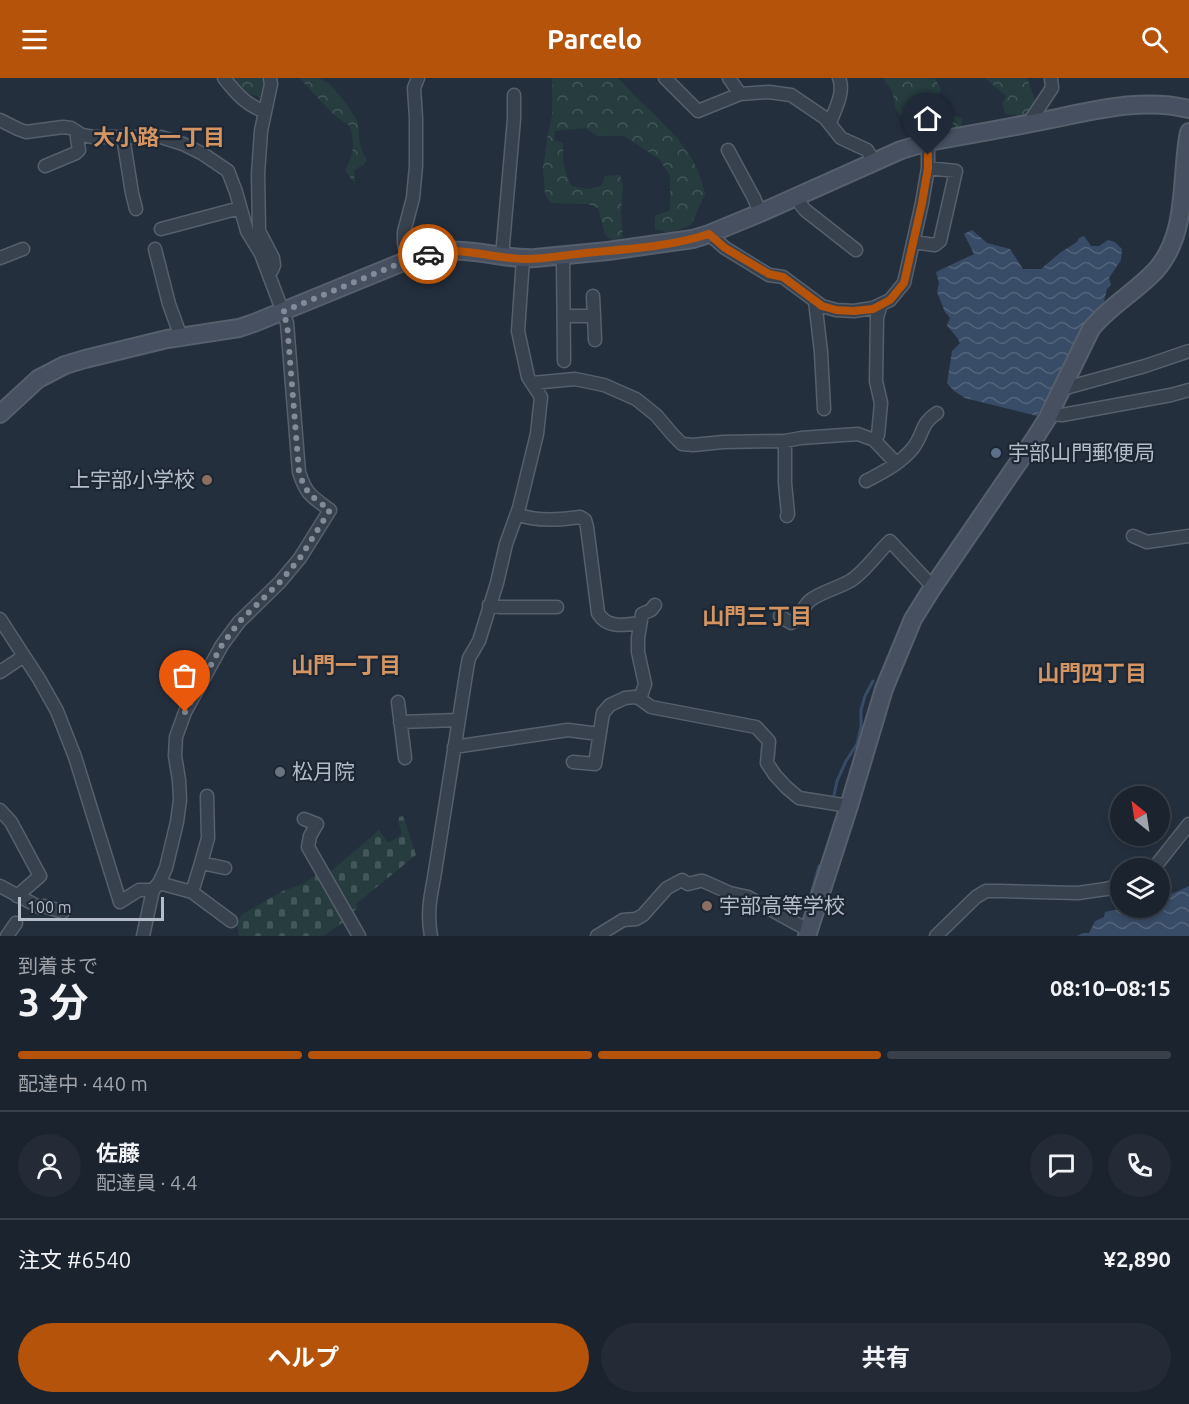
<!DOCTYPE html>
<html lang="ja">
<head>
<meta charset="utf-8">
<style>
  body { margin:0; font-family:Ubuntu,"Noto Sans JP",sans-serif; background:#242b36; color:#f1f3f6; height:100vh; display:flex; flex-direction:column; font-size:22px; white-space:nowrap }
  * { box-sizing:border-box; margin:0 }
  p { font-size:20px; color:#a0a4aa }
  .icon { flex:none; width:33px; height:33px; fill:none; stroke:currentColor; stroke-width:2; stroke-linecap:round; stroke-linejoin:round }
  .map { position:relative; height:858px; overflow:hidden }
  .sheet { display:flex; flex-direction:column; background:#1b232e; flex:1 }
  .sheet>* { flex:none }
  .needle { width:39px; rotate:330deg }
  .tools { position:absolute; left:1110px; top:708px; display:grid; gap:12px }
  .tools a { display:grid; place-items:center; width:60px; height:60px; border-radius:50%; background:#1b232e; box-shadow:0 3px 9px #0003,0 0 0 2px #39404a; font-size:30px }
  .scale { position:absolute; left:18px; bottom:15px; width:146px; box-sizing:border-box; padding-left:6px; border:3px solid #b4bcc9; border-top:0; font-size:16px; line-height:21px; white-space:nowrap; color:#b4bcc9; -webkit-text-stroke:4px #1d2633; paint-order:stroke }
  .pin { position:absolute; display:grid; place-items:center; width:51px; height:51px; color:#fff; margin:-62px -26px; border-radius:50% 50% 50% 0; rotate:-45deg; box-shadow:0 0 6px #0007 }
  .pin .icon { rotate:45deg }
  .courier { position:absolute; display:grid; place-items:center; width:60px; height:60px; margin:-30px; border:4px solid #b45309; border-radius:50%; background:#fff; color:#222; box-shadow:0 2px 8px #0007 }
  .overview em { font-style:normal; font-weight:700 }
  .overview div { display:flex; flex-direction:column-reverse }
  .overview { display:flex; align-items:center; justify-content:space-between; height:102px; padding:0 18px }
  h1 { font-size:39px; font-weight:700; line-height:45px }
  .bar { display:grid; grid-template-columns:repeat(4,1fr); gap:9px 6px; align-content:center; height:72px; padding:0 18px }
  .bar i { height:8px; border-radius:4px; background:#39404a }
  .bar .current { background:#b45309 }
  .bar p { grid-column:span 4 }
  .line { display:flex; align-items:center; gap:15px; padding:0 18px; border-top:2px solid #39404a }
  .line div { flex:1 }
  .round { display:grid; place-items:center; flex:none; width:63px; height:63px; border-radius:32px; background:#242b36 }
  .primary-button { display:flex; gap:12px; margin-top:auto; padding:12px 18px }
  .primary-button a { flex:1; height:69px; border-radius:36px; background:#b45309; color:#fff; font-size:24px; font-weight:700; line-height:69px; text-align:center }
  .primary-button a+a { background:#242b36; color:#f1f3f6 }
  header { display:flex; justify-content:space-between; align-items:center; height:78px; padding:0 18px; background:#b45309; color:#fff; font-size:27px; font-weight:700 }
  .map>svg:first-child { display:block }
</style>
</head>
<body>
<header><svg class="icon" aria-label="menu" viewBox="0 0 24 24"><path d="M4 6h16M4 12h16M4 18h16"/></svg>Parcelo<svg class="icon" aria-label="search" viewBox="0 0 24 24"><circle cx="10" cy="10" r="6"/><path d="M15 15l6 6"/></svg></header>
<div class="map">
<svg width="1189" height="858" viewBox="0 0 1189 858">
  <defs>
    <pattern id="forest-crowns" width="20" height="18" patternUnits="userSpaceOnUse" patternTransform="scale(1.5)"><rect width="20" height="18" fill="#263c3f"/><path d="M2 6a3 3 0 1 1 6 0M12 15a3 3 0 1 1 6 0" fill="none" stroke="#435659"/></pattern>
    <pattern id="cemetery-stones" width="16" height="16" patternUnits="userSpaceOnUse" patternTransform="scale(1.5)"><rect width="16" height="16" fill="#263c3f"/><path d="M2 7V4a2 2 0 0 1 4 0v3zM10 15v-3a2 2 0 0 1 4 0v3z" fill="#435659"/></pattern>
    <pattern id="water-waves" width="16" height="10" patternUnits="userSpaceOnUse" patternTransform="scale(1.5)"><rect width="16" height="10" fill="#394c67"/><path d="M0 5q4-4 8 0t8 0" fill="none" stroke="#53647b"/></pattern>
  </defs>
  <rect width="100%" height="100%" fill="#242f3e"/>
  <path fill="url(#forest-crowns)" d="M 232,0 L 270,0 L 264,4 L 260,19 C 248,16 238,12 232,0 Z
    M 299,0 L 319,0 L 330,6 L 348,28 L 358,44 L 359,61 L 362,73 L 367,82 L 363,87 L 354,92 L 355,106 L 345,92 C 354,75 355,67 350,48 C 327,34 318,18 299,0 Z
    M 552,0 L 618,0 C 644,30 682,56 698,93 C 701,100 703,108 705,116 L 691,147 L 670,155 L 655,151 L 655,138 L 670,132 L 670,98 L 659,81 L 624,58 L 598,58 L 585,50 L 555,53 L 554,62 L 563,65 C 563,80 563,94 572,108 L 587,111 L 601,108 L 605,98 L 620,97 L 623,108 L 621,135 L 623,160 L 613,163 L 605,157 L 598,130 L 588,126 L 551,125 L 545,116 L 543,90 L 548,56 L 552,38 Z
    M 883,0 L 935,0 L 941,12 L 937,19 L 928,23 L 930,35 L 951,36 L 962,41 L 961,49 L 919,58 L 906,47 L 896,31 L 892,13 Z
    M 985,0 L 1027,0 L 1036,24 L 1027,38 L 1005,36 L 1002,25 L 1006,18 Z"/>
  <path fill="url(#cemetery-stones)" d="M 403,738 L 416,777 L 356,826 L 358,830 L 350,836 L 329,795 L 379,752 L 387,764 L 390,764 L 402,756 L 398,743 L 399,739 Z
    M 316,797 L 345,843 L 323,858 L 239,858 L 237,847 L 241,837 L 283,813 L 303,806 Z"/>
  <path fill="url(#water-waves)" d="M 972,152 L 987,165 L 1010,171 L 1023,191 L 1041,191 L 1061,174 L 1077,164 L 1079,160 L 1084,158 L 1091,168 L 1099,168 L 1108,162 L 1115,164 L 1122,171 L 1121,182 L 1109,200 L 1111,207 L 1107,211 L 1103,227 L 1088,240 L 1037,338 L 965,320 L 954,313 L 947,305 L 952,273 L 960,265 C 956,256 952,255 947,247 L 950,240 L 945,234 L 937,214 L 939,205 L 936,194 L 974,176 L 964,156 Z
    M 1189,808 L 1189,858 L 1077,858 L 1083,855 L 1089,855 L 1095,843 L 1104,839 L 1105,834 C 1120,830 1128,831 1141,838 L 1160,830 L 1165,819 Z"/>
  <g fill="none" stroke-linecap="round" stroke-linejoin="round">
    <path stroke="#394c67" stroke-width="3" d="M 834,717 L 837,703 L 846,683 L 857,666 L 861,649 L 861,632 L 865,618 L 873,603
      M 794,839 L 809,823 L 819,788"/>
    <defs>
      <path id="street" d="M 224,0 C 236,15 246,27 264,33
        M 665,0 L 698,33 L 740,16 L 769,14 L 791,17 L 825,40 L 841,60 L 867,72 L 874,84
        M 729,0 L 740,16
        M 0,42 L 18,51 L 26,54 L 63,49 L 71,50 L 82,57 L 93,59 L 161,59 L 183,66 L 203,76 L 228,93 L 236,114 L 247,153 L 261,176 L 287,245 L 299,394 C 306,416 311,418 330,432 L 300,480 L 280,504 L 239,544 L 222,567 L 185,634 L 176,659 L 175,678 L 179,702 L 180,722 L 177,744 L 166,790 L 159,805 L 153,812 L 143,858
        M 830,45 C 835,31 845,14 839,0
        M 1032,45 L 1032,40 L 1052,10 L 1051,0
        M 123,59 L 132,115 L 136,131
        M 728,72 L 754,120 L 760,135
        M 45,88 L 76,75 L 79,72 L 77,60 L 77,54
        M 795,119 L 805,132 L 856,172
        M 161,151 L 240,130
        M 709,156 L 725,170 L 769,197 L 783,199 L 822,228 L 836,232 L 854,233 L 873,230 L 890,222 L 904,205 L 922,125 L 928,90 L 928,64
        M 913,164 L 935,167 L 940,163 L 956,93 L 928,90
        M 155,171 L 169,226 L 181,259
        M 502,178 L 514,41 L 514,17
        M 563,178 L 564,283
        M 0,180 L 23,171
        M 408,182 L 404,165 L 404,154 L 413,120 L 416,88 L 416,40 L 414,10 L 418,0
        M 269,195 L 272,192 L 274,187 L 273,180 L 259,153 L 258,96 L 261,53 L 271,6 L 270,0
        M 593,218 L 594,238
        M 815,223 L 821,274 L 824,331
        M 564,238 L 594,238 L 595,262
        M 532,305 L 575,301 L 604,307 L 636,321 L 656,337 L 673,357 L 682,366 L 693,367 L 723,364 L 785,363 L 801,360 L 858,356 L 874,362 L 896,385
        M 1062,311 L 1145,288 L 1189,273
        M 1049,336 L 1062,337 L 1171,317 L 1189,312
        M 874,362 L 878,357 L 881,325 L 876,303 L 877,239 L 881,227
        M 785,363 L 785,405 L 788,436 L 787,438
        M 866,403 C 883,394 901,385 913,370 C 924,356 920,346 937,335
        M 517,436 C 536,444 560,442 580,439 L 585,442 L 587,449 L 598,535 C 607,551 625,547 640,545
        M 1133,458 L 1147,464 L 1189,458
        M 489,527 L 499,529 L 557,529
        M 780,538 L 791,545 C 804,538 801,528 812,521 C 824,513 838,510 850,503 C 864,495 878,474 890,463 L 933,509
        M 0,541 L 39,601 L 57,633 L 75,679 L 120,824 L 139,812 L 153,812
        M 0,594 L 24,578
        M 640,621 L 645,606 L 638,574 L 638,560 L 642,536 L 651,532 L 655,527
        M 398,624 L 405,680
        M 400,644 L 458,642
        M 454,669 L 568,652 L 599,656
        M 573,684 L 595,686 L 603,635 L 610,627 L 625,620 L 635,619 L 640,621 L 651,629 L 756,649 L 769,663 L 767,685 L 775,697 L 786,709 L 799,720 L 849,728
        M 0,732 L 11,744 L 40,798 L 17,818
        M 304,741 L 317,746 L 310,758 L 308,769 L 359,858
        M 201,785 L 208,760 L 207,718
        M 1154,790 L 1189,746
        M 159,805 L 192,814 L 231,843
        M 0,808 L 39,829 L 44,828 L 63,834
        M 192,814 L 201,785 L 225,790
        M 7,858 L 16,845
        M 431,858 C 427,837 430,820 434,800 L 467,590 L 469,580 L 479,563 L 497,505 L 506,466 L 519,430 L 537,356 L 541,319 L 528,299 L 518,253 L 523,181
        M 597,858 L 623,842 L 636,841 L 643,837 L 667,810 L 682,802 L 688,806 L 700,803 L 703,803 L 730,815 L 748,819 L 808,852
        M 936,858 L 976,819 L 986,813 L 1001,813 L 1078,815 L 1106,811 L 1120,807"/>
      <path id="secondary" d="M 0,336 L 38,301 L 65,287 L 85,281 L 167,261 L 239,250 L 254,245 L 408,182 C 422,178 435,174 450,173 C 479,171 507,182 535,180 L 608,173 L 693,161 L 709,156 L 760,135 L 901,72 L 928,64 C 968,57 1007,50 1047,42 C 1092,33 1143,19 1189,31
        M 807,858 L 849,728 L 884,611 L 913,541 L 933,509 L 1033,363 L 1047,341 L 1091,251 C 1109,228 1136,214 1156,192 C 1189,155 1180,99 1189,54"/>
    </defs>
    <use href="#street" stroke="#565f6c" stroke-width="15"/>
    <use href="#secondary" stroke="#565f6c" stroke-width="20"/>
    <use href="#street" stroke="#38414e" stroke-width="12"/>
    <use href="#secondary" stroke="#465061" stroke-width="16"/>
  </g>
  <g fill="none" stroke-linecap="round" stroke-linejoin="round">
    <path stroke="#828b98" stroke-width="6" stroke-dasharray="0 10.8" d="M 185,634 L 222,567 L 239,544 L 280,504 L 300,480 L 330,432 C 311,418 306,416 299,394 L 287,245 L 282,234 L 408,182 L 428,176"/>
    <path stroke="#b45309" stroke-width="8" d="M 428,176 C 461,167 492,181 525,181 C 545,181 565,177 585,175 C 626,171 669,169 709,156 L 725,170 L 769,196 L 783,199 L 822,228 L 836,232 L 854,233 L 873,231 L 890,222 L 904,205 L 922,125 L 928,90 L 928,77"/>
  </g>
  <circle fill="#5c6f8a" stroke="#1d2633" stroke-width="2" cx="996" cy="375" r="6"/>
  <g fill="#8d6e63" stroke="#1d2633" stroke-width="2">
    <circle cx="207" cy="402" r="6"/>
    <circle cx="707" cy="828" r="6"/>
  </g>
  <circle fill="#6b7280" stroke="#1d2633" stroke-width="2" cx="280" cy="694" r="6"/>
  <g text-anchor="middle" stroke-width="4.5" stroke-linejoin="round" paint-order="stroke">
    <g font-size="21" fill="#b4bcc9" stroke="#1d2633" text-anchor="start">
      <text x="1008" y="382">宇部山門郵便局</text>
      <text x="195" y="409" text-anchor="end">上宇部小学校</text>
      <text x="292" y="701">松月院</text>
      <text x="719" y="835">宇部高等学校</text>
    </g>
    <g font-size="22" font-weight="bold" fill="#d59563" stroke="#1d2633">
      <text x="159" y="67">大小路一丁目</text>
      <text x="757" y="546">山門三丁目</text>
      <text x="346" y="595">山門一丁目</text>
      <text x="1092" y="603">山門四丁目</text>
    </g>
  </g>
</svg>
<div class="tools">
<a><svg class="needle" viewBox="-14 -14 28 28"><path d="M0-13l5 13h-10z" fill="#e53935"/><path d="M0 13l5-13h-10z" fill="#a0a4aa"/></svg></a>
<a><svg class="icon" aria-label="layers" viewBox="0 0 24 24"><path d="M12 4l9 5-9 5-9-5zM3 14l9 5 9-5"/></svg></a>
</div>
<div class="scale">100 m</div>
<div class="pin" style="left:185px;top:634px;background:#ea580c"><svg class="icon" aria-label="bag" viewBox="0 0 24 24"><path d="M5 8h14l-1 12H6zM9 8a3 3 0 0 1 6 0"/></svg></div>
<div class="pin" style="left:928px;top:77px;background:#1f2937"><svg class="icon" aria-label="home" viewBox="0 0 24 24"><path d="M3 11l9-7 9 7M6 9v11h12V9"/></svg></div>
<div class="courier" style="left:428px;top:176px"><svg class="icon" aria-label="car" viewBox="0 0 24 24"><path d="M5 17H2v-5l4-1 3-4h7l3 4 3 1v5h-3M9 17h6M6 11h13"/><circle cx="7" cy="17" r="2"/><circle cx="17" cy="17" r="2"/></svg></div>
</div>
<section class="sheet">
<div class="overview"><div><h1>3 分</h1><p>到着まで</p></div><em>08:10–08:15</em></div>
<div class="bar"><i class="current"></i><i class="current"></i><i class="current"></i><i></i><p>配達中 · 440 m</p></div>
<div class="line" style="height:108px"><a class="round"><svg class="icon" aria-label="person" viewBox="0 0 24 24"><circle cx="12" cy="8" r="4"/><path d="M4 21q1-7 8-7t8 7"/></svg></a><div><b>佐藤</b><p>配達員 · 4.4</p></div><a class="round"><svg class="icon" aria-label="chat" viewBox="0 0 24 24"><path d="M4 5h16v11H9l-5 4z"/></svg></a><a class="round"><svg class="icon" aria-label="phone" viewBox="0 0 24 24"><path d="M5 4h4l2 5-3 2q2 4 5 5l2-3 5 2v4C11 20 4 13 5 4z"/></svg></a></div>
<div class="line" style="height:78px"><div>注文 #6540</div><b>¥2,890</b></div>
<div class="primary-button"><a>ヘルプ</a><a>共有</a></div>
</section>
</body>
</html>
